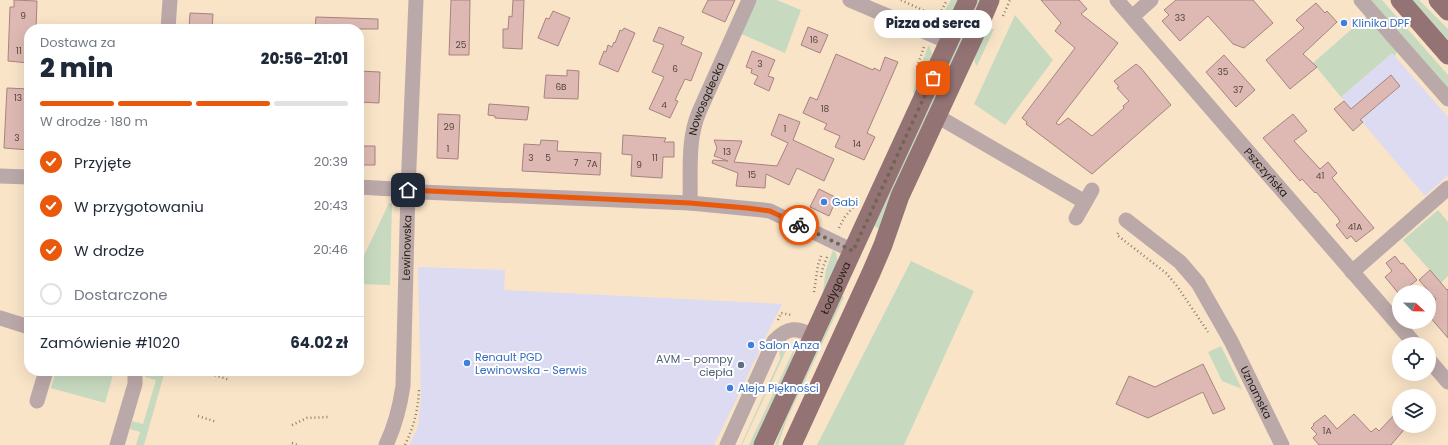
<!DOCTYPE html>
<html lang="pl">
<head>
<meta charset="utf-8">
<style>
  body { margin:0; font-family:Poppins,sans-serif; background:#f6f6f7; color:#1f2937; height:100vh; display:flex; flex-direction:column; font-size:15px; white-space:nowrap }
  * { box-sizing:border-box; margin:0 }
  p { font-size:13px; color:#747a83 }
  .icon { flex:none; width:22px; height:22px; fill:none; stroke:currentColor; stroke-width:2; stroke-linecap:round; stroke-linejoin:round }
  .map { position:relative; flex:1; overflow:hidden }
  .sheet { position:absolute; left:24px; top:24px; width:340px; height:352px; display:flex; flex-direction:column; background:#fff; border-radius:16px; box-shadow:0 4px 16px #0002 }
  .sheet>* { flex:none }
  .needle { width:26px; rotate:112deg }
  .controls { position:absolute; left:1392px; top:285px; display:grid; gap:8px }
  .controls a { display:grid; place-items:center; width:44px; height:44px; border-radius:50%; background:#fff; box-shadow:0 4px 16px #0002; font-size:20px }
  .pin { position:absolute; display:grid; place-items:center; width:34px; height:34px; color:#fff; margin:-17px; border-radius:8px; box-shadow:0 2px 6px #0006 }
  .courier { position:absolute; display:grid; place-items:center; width:40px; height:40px; margin:-20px; border:3px solid #ea580c; border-radius:50%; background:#fff; color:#222; box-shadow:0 1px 5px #0007 }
  .bubble { position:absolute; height:28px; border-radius:14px; background:#fff; box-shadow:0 4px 16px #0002; font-size:13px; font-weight:800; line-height:28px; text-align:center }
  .headline em { font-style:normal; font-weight:800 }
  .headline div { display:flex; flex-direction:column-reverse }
  .headline { display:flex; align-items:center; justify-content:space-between; height:68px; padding:0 16px }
  h1 { font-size:26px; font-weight:800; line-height:30px }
  .bar { display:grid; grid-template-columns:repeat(4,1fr); gap:6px 4px; align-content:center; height:48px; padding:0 16px }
  .bar i { height:5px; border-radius:3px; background:#e0e1e3 }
  .bar .current { background:#ea580c }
  .bar p { grid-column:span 4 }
  .line { display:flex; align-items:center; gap:10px; padding:0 16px; border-top:1px solid #e0e1e3 }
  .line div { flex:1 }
  ol { padding:0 16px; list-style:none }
  li { display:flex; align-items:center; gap:12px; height:44px }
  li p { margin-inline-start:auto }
  li .icon { padding:4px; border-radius:50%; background:#ea580c; color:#fff; stroke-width:4 }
  li:last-child { color:#747a83 }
  li i { width:22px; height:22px; border:2px solid #e0e1e3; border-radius:50% }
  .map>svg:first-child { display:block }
</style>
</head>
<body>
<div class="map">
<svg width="1448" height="445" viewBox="0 0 1448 445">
  <rect width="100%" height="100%" fill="#f9e4c8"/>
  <path fill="#dddbf1" d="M 1392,53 L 1448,117 L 1448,175 L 1425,196 L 1341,97 Z
    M 418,267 L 505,270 L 504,290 L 782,304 L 762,344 L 759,346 L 758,356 L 753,363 L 742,388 L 714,445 L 409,445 L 418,427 L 421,396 Z"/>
  <path fill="#c7dabf" d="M 754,0 L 777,0 L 801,10 L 785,53 L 739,33 Z
    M 951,0 L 959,0 C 954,10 951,23 938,25 L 942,15 Z
    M 978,0 L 981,0 L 880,229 L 874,226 Z
    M 1367,0 L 1382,0 L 1448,75 L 1448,92 Z
    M 1412,0 L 1419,0 L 1448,29 L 1448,40 Z
    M 1015,15 L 1053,60 L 1005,125 L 974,104 Z
    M 1368,18 L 1397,51 L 1395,56 L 1392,53 L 1341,97 L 1313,63 L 1363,19 Z
    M 990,29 L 994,29 L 977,66 C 969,56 982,40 987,31 Z
    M 929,45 L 932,54 L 931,60 L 915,94 L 913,93 L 920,67 Z
    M 389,203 L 392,203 L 390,285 L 359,284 L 359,266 Z
    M 1438,210 L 1448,222 L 1448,276 L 1441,283 L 1403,240 Z
    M 833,250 C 844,259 831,278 826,289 L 823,291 L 826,270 Z
    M 911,261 L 974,291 L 904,445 L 817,445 Z
    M 841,295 L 844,297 L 787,419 L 778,445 L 775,445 L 786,417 Z
    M 785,342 L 790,342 L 742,445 L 741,445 L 780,359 L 779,349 Z
    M 1221,346 L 1242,389 L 1222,381 L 1208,352 Z
    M 795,347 L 793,360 L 753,445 L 749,445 Z
    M 56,371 L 114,371 L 105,403 L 51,388 Z
    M 145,371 L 165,371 L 144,445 L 136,445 L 140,432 L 130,429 L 132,421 L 143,424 L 156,380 L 145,377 Z"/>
  <path fill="#deb9b3" stroke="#a6847e" d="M 14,0 L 37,1 L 36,29 L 29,29 L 29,63 L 8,61 L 10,7 L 14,7 Z
    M 451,0 L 470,0 L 469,55 L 449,55 Z
    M 513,0 L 524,0 L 522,49 L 503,48 L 503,29 L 508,29 L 509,16 L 512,17 Z
    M 708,0 L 735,0 L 725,22 L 702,12 Z
    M 1041,0 L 1079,0 L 1087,9 L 1081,14 L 1118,43 L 1056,123 L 1059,125 L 1068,118 L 1092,136 L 1124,108 L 1123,106 L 1129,101 L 1117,88 L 1119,87 L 1114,81 L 1136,64 L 1141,68 L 1171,105 L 1092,174 L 1026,124 L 1027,122 L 1022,118 L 1075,48 L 1055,31 L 1061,23 Z
    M 1176,0 L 1253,0 L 1273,23 L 1244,48 L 1233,44 L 1208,16 L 1180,41 L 1162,21 L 1169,15 L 1164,10 Z
    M 1316,3 L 1325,13 L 1327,11 L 1337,22 L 1303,54 L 1317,67 L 1290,89 L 1266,60 L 1304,28 L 1296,20 Z
    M 553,11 L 570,18 L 558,46 L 538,38 L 546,18 L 549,19 Z
    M 190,13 L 213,14 L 212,29 L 189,29 Z
    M 316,17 L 378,19 L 378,29 L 315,29 Z
    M 659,27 L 684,37 L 681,44 L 702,53 L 691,81 L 685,79 L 675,100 L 678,101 L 670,118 L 649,109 L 664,77 L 652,72 L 664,45 L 653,41 Z
    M 808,27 L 828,35 L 820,53 L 801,45 Z
    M 624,28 L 635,33 L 618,72 L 599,64 L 604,51 L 606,52 L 608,45 L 612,47 L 614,42 L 615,43 L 620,30 L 622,31 Z
    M 752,51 L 775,60 L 768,76 L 774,78 L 769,91 L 754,84 L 758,76 L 751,73 L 752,69 L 746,67 Z
    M 836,54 L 873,70 L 874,68 L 880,71 L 885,57 L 898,62 L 867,133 L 875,137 L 864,160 L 835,147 L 840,136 L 824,129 L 827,124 L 803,113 L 810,97 L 817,100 Z
    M 1224,55 L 1255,90 L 1236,107 L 1206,72 Z
    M 567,70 L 579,71 L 578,99 L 544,98 L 546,75 L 567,76 Z
    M 359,71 L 380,72 L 379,103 L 359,102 Z
    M 1391,75 L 1400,86 L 1360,120 L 1363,122 L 1353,131 L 1334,109 L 1344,101 L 1351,109 Z
    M 7,88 L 29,89 L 29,150 L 4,148 Z
    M 489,104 L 529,107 L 527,120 L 495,118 L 495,116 L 488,115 Z
    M 438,114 L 460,115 L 458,159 L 437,158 Z
    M 779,114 L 800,122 L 793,140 L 834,159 L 824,181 L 797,168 L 789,185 L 766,174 L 765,188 L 736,186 L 738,173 L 712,163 L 713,160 L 728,161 L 714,156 L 717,148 L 714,140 L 742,141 L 734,162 L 777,166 L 788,143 L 771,135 Z
    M 1293,114 L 1307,131 L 1294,141 L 1320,169 L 1328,162 L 1337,173 L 1332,178 L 1374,228 L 1356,242 L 1351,236 L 1347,239 L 1336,225 L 1340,222 L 1338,218 L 1316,192 L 1315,193 L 1302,179 L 1300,181 L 1263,138 Z
    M 623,135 L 666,138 L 664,142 L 674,142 L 674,157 L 663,157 L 662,178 L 631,176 L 632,155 L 622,154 Z
    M 541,140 L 558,141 L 557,151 L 601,153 L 600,175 L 522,171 L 524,144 L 540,145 Z
    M 359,146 L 375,146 L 375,165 L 359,165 Z
    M 819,189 L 837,198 L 829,216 L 810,207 Z
    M 1395,256 L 1401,264 L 1403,263 L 1417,280 L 1402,292 L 1399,292 L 1399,294 L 1385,277 L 1392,271 L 1386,263 Z
    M 1430,270 L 1447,290 L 1448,289 L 1448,338 L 1429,316 L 1429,306 L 1436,299 L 1419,280 Z
    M 1203,364 L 1225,409 L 1213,414 L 1203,392 L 1148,418 L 1116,404 L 1129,376 L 1155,387 Z
    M 1399,410 L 1399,426 L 1407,426 L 1391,445 L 1319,445 L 1313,438 L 1317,434 L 1311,428 L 1314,425 L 1313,424 L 1325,415 L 1337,429 L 1354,414 L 1371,432 L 1376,428 L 1379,431 Z"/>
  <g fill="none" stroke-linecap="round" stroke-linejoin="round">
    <path stroke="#8b7d6b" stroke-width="2.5" stroke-dasharray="1 3" stroke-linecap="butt" d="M 901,0 L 933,15
      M 1003,16 L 1010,0
      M 936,21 L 947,0
      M 917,67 L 924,47
      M 839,228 L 844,218 L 854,206
      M 1118,233 L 1117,235 L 1166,273 L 1177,286 L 1208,332
      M 821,277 L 823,267 L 828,255
      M 814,292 L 818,265 L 822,253
      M 778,320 L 781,313 L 791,315
      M 236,371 L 250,374
      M 211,374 L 230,380
      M 198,416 L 217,422
      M 292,425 L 307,418 L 328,417
      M 292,443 L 297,445
      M 405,445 C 414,426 418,411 419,390"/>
    <g stroke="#bba8a9" stroke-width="15">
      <path d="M 850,0 L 949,42"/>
      <path id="s1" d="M 1117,0 L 1415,344"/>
      <path d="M 1361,0 L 1448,99"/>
      <path d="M 1132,17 L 1151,0"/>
      <path d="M 168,29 L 170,0"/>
      <path d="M 937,116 L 1085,202"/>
      <path d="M 0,176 L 29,177"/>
      <path d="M 359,187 L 393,189 L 421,192 L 690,203 L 763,210 L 770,211 L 853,251"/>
      <path id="s2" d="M 690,203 C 691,173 687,140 699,112 L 749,0"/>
      <path d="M 1076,218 L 1092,190"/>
      <path id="s3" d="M 1126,220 L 1180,262 L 1198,283 L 1231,341 L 1282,445"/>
      <path d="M 1352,272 L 1448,188"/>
      <path d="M 0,318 L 29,327"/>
      <path d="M 1429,360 L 1448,382"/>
      <path d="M 37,401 L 46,371"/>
      <path d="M 117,445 L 135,384 L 135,371"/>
      <path id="s4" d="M 386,445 C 395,426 400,406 403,386 L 408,190 L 416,0"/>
      <path d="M 727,445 L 774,341 C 789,326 795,328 814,335"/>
    </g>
    <g stroke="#947374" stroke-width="19">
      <path d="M 1400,0 L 1448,55"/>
      <path d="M 1438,0 L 1448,11"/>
      <path id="s5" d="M 763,445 L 968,0"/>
      <path d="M 792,445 L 871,273 L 883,245 L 900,196 L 982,19 L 990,0"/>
    </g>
  </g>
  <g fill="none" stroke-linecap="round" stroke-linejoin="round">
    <path stroke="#716554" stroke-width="4" stroke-dasharray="0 7.2" d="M 799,225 L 853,251 L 933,78"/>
    <path stroke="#ea580c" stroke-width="5" d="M 408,190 L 690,203 L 747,208 L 770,211 L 799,225"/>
  </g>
  <g fill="#3f7fe0" stroke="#fff" stroke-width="1.5">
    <circle cx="1344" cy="23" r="4"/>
    <circle cx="824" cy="202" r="4"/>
    <circle cx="751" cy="345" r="4"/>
    <circle cx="467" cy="363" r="4"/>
    <circle cx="730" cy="388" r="4"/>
  </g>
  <circle fill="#5c6f8a" stroke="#fff" stroke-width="1.5" cx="741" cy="365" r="4"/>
  <g text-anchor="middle" stroke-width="4" stroke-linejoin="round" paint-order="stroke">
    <g font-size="9" fill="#56463d">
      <text x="23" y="19">9</text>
      <text x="1180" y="21">33</text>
      <text x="814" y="43">16</text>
      <text x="461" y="48">25</text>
      <text x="19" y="54">11</text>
      <text x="760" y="67">3</text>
      <text x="675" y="72">6</text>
      <text x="1223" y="75">35</text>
      <text x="561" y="90">6B</text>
      <text x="1238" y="93">37</text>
      <text x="18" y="101">13</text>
      <text x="664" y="108">4</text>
      <text x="825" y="112">18</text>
      <text x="449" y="130">29</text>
      <text x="785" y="132">1</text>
      <text x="17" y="141">3</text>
      <text x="857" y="147">14</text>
      <text x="448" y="152">1</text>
      <text x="727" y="155">13</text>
      <text x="531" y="161">3</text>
      <text x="548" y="161">5</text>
      <text x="655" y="161">11</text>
      <text x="576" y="166">7</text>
      <text x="592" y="167">7A</text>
      <text x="639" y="168">9</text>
      <text x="752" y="178">15</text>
      <text x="1320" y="179">41</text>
      <text x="1355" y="230">41A</text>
      <text x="1327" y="434">1A</text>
    </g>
    <g font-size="11" fill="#366cbe" stroke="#fff" text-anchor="start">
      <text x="1352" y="27">Klinika DPF</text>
      <text x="832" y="206">Gabi</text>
      <text x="759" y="349">Salon Anza</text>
      <text x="475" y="361">Renault PGD<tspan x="475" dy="13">Lewinowska - Serwis</tspan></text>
      <text x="738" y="392">Aleja Piękności</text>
    </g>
    <g font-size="11" fill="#282016" stroke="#fff">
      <text dy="4" stroke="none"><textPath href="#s2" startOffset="107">Nowosądecka</textPath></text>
      <text dy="4" stroke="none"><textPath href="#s1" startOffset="228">Pszczyńska</textPath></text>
      <text dy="4" stroke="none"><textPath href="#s4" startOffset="200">Lewinowska</textPath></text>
      <text dy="4" stroke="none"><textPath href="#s5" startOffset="173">Łodygowa</textPath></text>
      <text dy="4" stroke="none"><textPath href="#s3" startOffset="220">Uznamska</textPath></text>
    </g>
    <g font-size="11" fill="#4e5e75" stroke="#fff" text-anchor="end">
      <text x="733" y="363">AVM – pompy<tspan x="733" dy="13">ciepła</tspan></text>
    </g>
  </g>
</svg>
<div class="controls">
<a><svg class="needle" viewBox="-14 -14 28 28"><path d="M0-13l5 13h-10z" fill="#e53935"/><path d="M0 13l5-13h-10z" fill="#747a83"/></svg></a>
<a><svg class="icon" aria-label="locate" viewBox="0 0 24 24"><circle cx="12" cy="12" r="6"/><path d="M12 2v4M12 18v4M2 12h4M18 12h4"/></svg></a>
<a><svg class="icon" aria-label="layers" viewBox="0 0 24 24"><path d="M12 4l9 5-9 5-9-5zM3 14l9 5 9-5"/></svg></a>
</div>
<div class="pin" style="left:933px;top:78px;background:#ea580c"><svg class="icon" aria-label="bag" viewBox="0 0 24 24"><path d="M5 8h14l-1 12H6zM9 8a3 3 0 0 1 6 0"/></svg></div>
<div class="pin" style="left:408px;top:190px;background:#1f2937"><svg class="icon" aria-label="home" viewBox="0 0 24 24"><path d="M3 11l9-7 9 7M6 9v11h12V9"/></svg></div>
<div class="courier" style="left:799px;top:225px"><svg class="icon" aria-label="bike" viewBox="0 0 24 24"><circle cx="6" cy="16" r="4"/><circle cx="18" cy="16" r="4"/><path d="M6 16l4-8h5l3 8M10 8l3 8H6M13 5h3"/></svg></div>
<div class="bubble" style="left:874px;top:10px;width:118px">Pizza od serca</div>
<section class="sheet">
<div class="headline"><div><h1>2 min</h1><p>Dostawa za</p></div><em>20:56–21:01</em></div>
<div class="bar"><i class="current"></i><i class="current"></i><i class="current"></i><i></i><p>W drodze · 180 m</p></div>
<ol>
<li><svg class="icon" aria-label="check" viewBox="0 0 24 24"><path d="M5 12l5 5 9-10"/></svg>Przyjęte<p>20:39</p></li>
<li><svg class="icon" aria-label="check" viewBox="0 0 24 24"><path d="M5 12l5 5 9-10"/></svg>W przygotowaniu<p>20:43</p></li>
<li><svg class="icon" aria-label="check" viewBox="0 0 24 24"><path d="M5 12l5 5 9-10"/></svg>W drodze<p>20:46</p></li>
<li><i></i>Dostarczone</li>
</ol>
<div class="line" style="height:52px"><div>Zamówienie #1020</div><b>64.02 zł</b></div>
</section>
</div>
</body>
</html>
